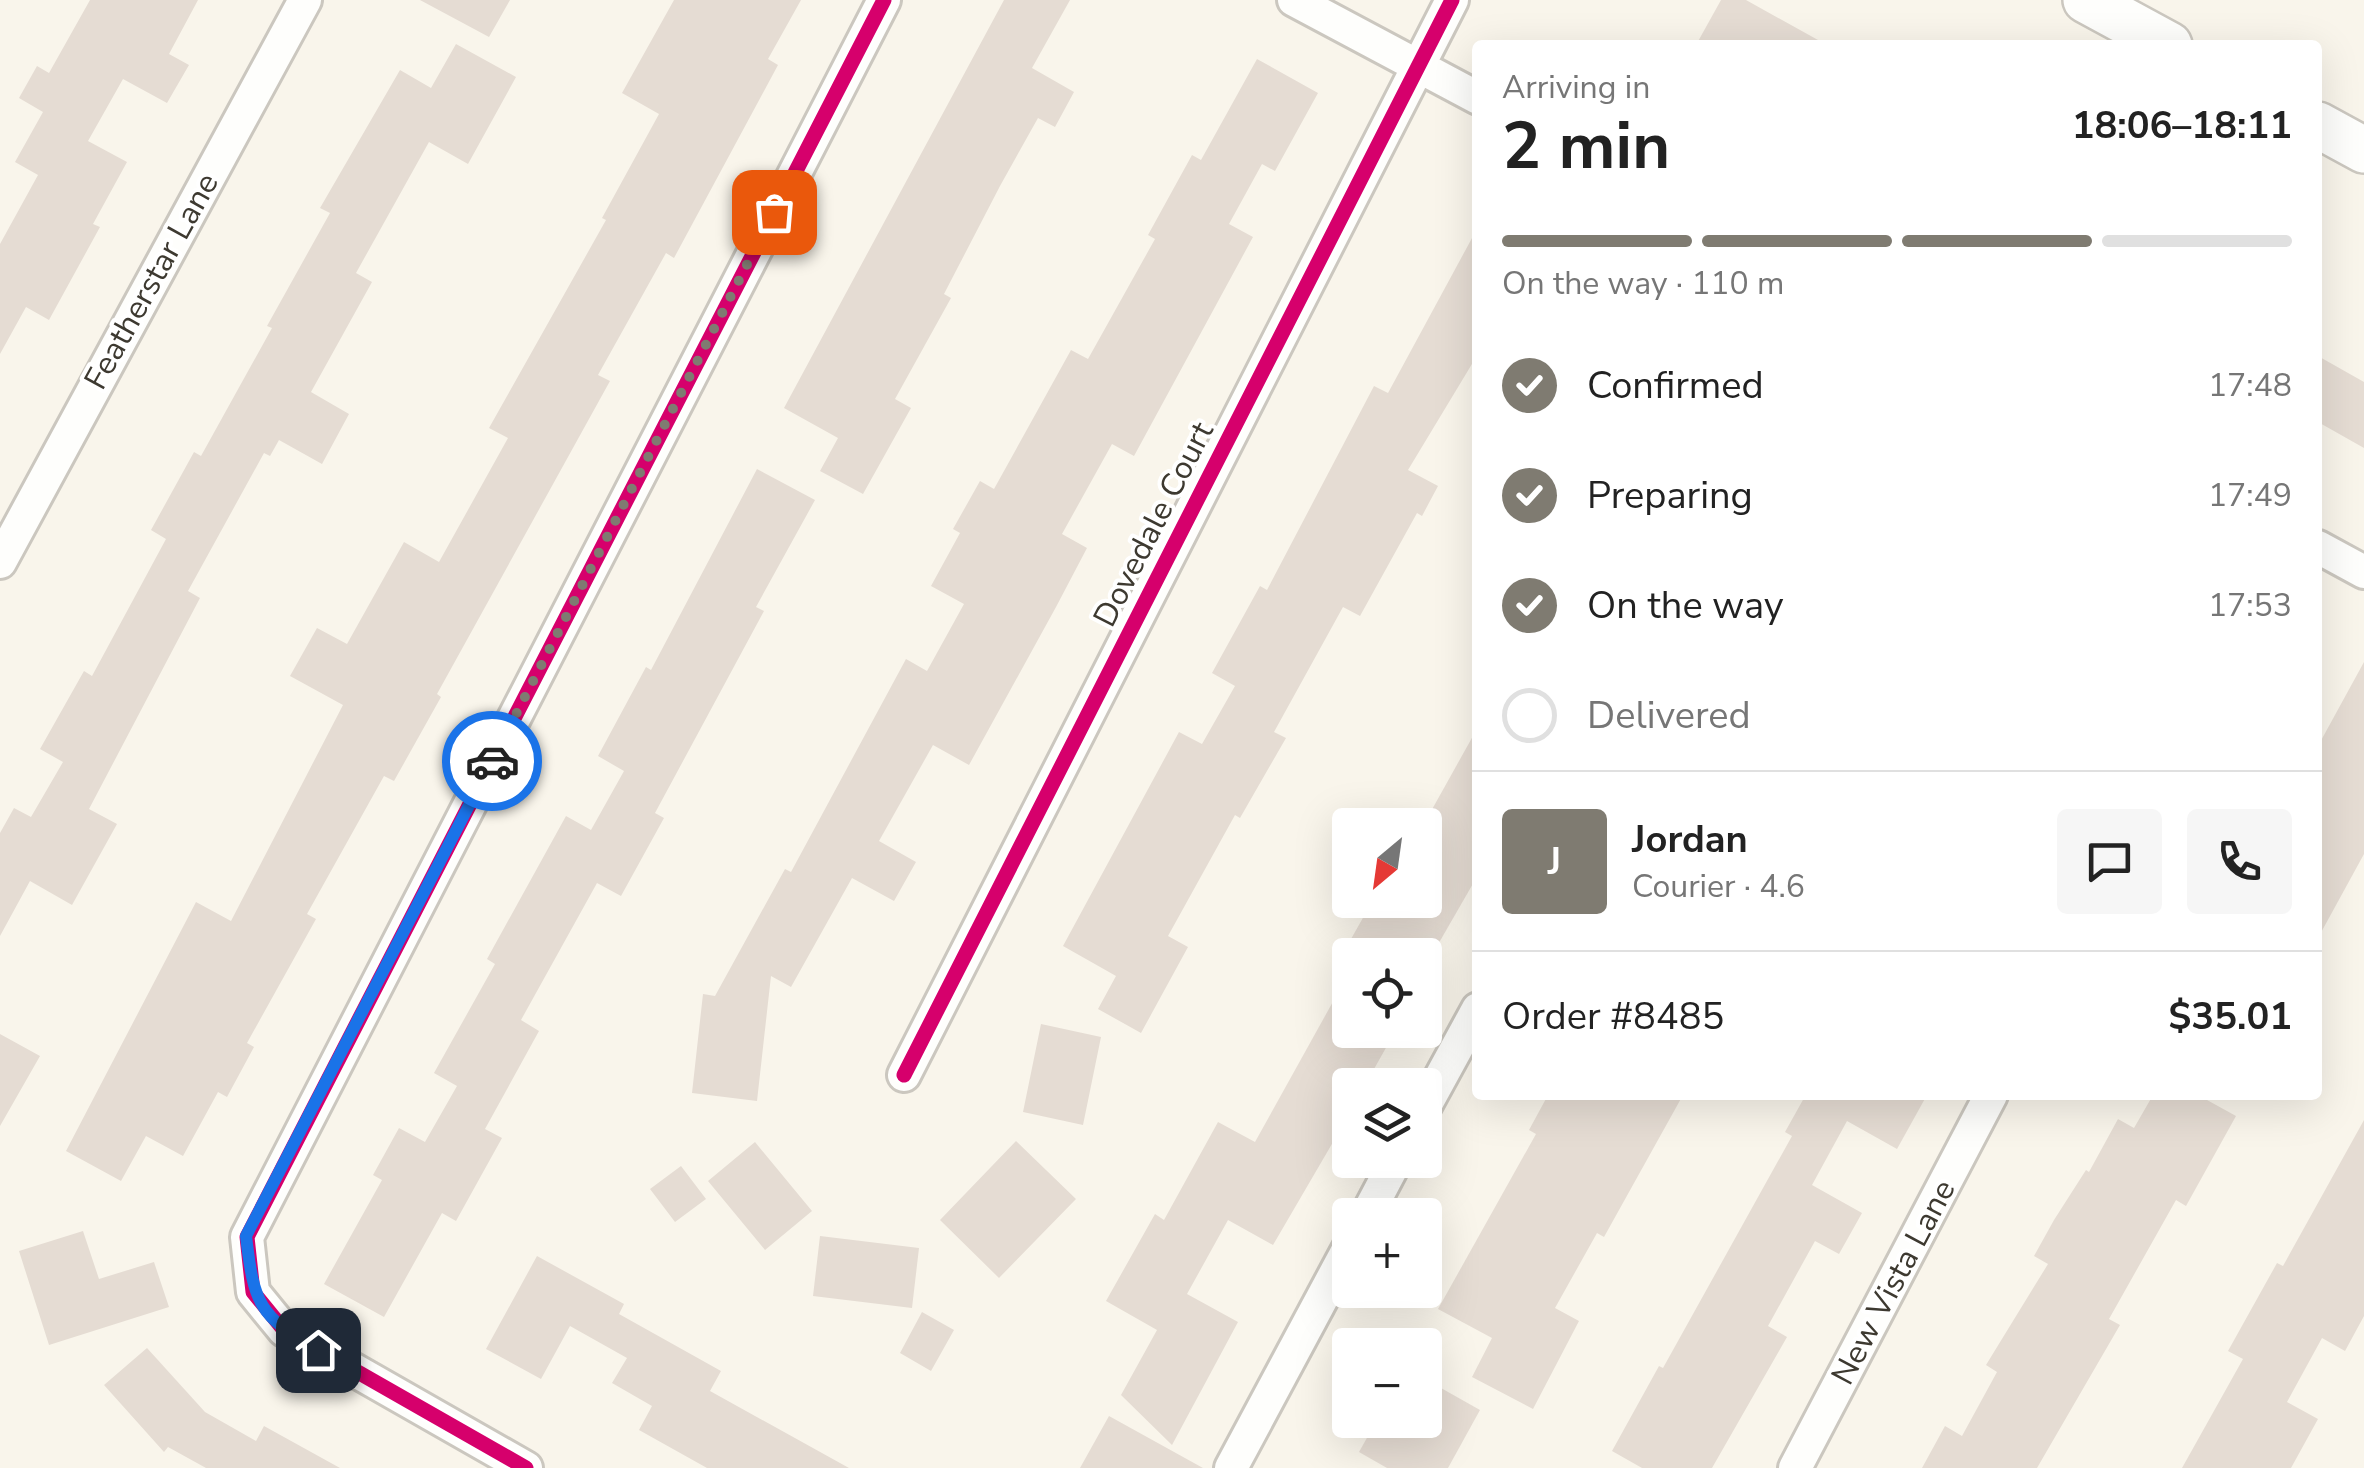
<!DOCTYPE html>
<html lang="en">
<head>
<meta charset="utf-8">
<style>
  body { margin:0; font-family:"Nunito Sans",sans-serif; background:#f6f6f6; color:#222; height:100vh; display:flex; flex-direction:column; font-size:38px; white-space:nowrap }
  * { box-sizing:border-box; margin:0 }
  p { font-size:32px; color:#767676 }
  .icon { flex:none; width:55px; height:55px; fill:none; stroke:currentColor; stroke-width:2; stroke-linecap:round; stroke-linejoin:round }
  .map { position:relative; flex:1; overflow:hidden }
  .sheet { position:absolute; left:1472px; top:40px; width:850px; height:1060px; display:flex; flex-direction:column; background:#fff; border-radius:10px; box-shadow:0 10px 40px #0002 }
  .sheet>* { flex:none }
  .needle { width:65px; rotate:209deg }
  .buttons { position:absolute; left:1332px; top:808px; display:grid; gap:20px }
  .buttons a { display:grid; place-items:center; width:110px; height:110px; border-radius:10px; background:#fff; box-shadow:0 10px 40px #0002; font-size:50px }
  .pin { position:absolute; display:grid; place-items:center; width:85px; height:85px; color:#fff; margin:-42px; border-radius:20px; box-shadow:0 5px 15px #0006 }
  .courier { position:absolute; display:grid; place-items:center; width:100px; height:100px; margin:-50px; border:8px solid #1a73e8; border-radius:50%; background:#fff; color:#222; box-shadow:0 2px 12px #0007 }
  .head em { font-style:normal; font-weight:700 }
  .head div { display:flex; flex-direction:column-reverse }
  .head { display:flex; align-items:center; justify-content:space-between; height:170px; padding:0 30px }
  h1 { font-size:65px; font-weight:700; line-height:75px }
  .bar { display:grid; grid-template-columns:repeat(4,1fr); gap:15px 10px; align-content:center; height:120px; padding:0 30px }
  .bar i { height:12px; border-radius:8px; background:#e0e0e0 }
  .bar .current { background:#7f7b71 }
  .bar p { grid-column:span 4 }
  .line { display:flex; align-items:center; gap:25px; padding:0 30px; border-top:2px solid #e0e0e0 }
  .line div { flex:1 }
  .round { display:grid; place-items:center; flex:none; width:105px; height:105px; border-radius:10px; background:#f6f6f6 }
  ol { padding:0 30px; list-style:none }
  li { display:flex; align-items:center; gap:30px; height:110px }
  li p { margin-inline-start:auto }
  li .icon { padding:10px; border-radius:50%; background:#7f7b71; color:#fff; stroke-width:4 }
  li:last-child { color:#767676 }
  li i { width:55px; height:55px; border:5px solid #e0e0e0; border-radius:50% }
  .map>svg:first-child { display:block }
</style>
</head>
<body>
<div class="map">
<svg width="2364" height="1468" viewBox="0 0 2364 1468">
  <rect width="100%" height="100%" fill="#f9f5eb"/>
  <path fill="#e5dcd3" d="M 90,0 L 198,0 L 169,54 L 189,65 L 167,103 L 123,79 L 88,141 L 127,162 L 93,224 L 100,227 L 49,320 L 26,307 L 0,354 L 0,244 L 38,175 L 15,162 L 43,112 L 19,98 L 37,66 L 49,73 Z
    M 420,0 L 510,0 L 489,37 Z
    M 674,0 L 801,0 L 768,59 L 778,65 L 674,258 L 666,253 L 598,375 L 610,381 L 437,694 L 441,697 L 394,781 L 384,776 L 307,914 L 316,919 L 247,1043 L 254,1047 L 227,1097 L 218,1092 L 183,1156 L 146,1136 L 121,1181 L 66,1151 L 196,902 L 231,921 L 343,705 L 290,676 L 317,628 L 347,644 L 404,542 L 439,562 L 508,438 L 489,428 L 606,220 L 602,218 L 659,114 L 622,93 Z
    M 1004,0 L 1070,0 L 1032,68 L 1074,92 L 1055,127 L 1038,118 L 1000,186 L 944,294 L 951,298 L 895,399 L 911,408 L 863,494 L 820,471 L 838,438 L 784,408 Z
    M 1721,0 L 1746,0 L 1827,45 L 1696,45 Z
    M 456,44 L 516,77 L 468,164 L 429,142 L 356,273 L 372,282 L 311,392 L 349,414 L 322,464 L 279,440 L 270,456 L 264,453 L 188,591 L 200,598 L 89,809 L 117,824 L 72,905 L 30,881 L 0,936 L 0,833 L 14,808 L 31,817 L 63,762 L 40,749 L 84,671 L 92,676 L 166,539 L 151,530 L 194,452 L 201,456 L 272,328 L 267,326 L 330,213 L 320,208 L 400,70 L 431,88 Z
    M 1257,59 L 1318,93 L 1275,171 L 1262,164 L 1229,224 L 1253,237 L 1134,456 L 1112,444 L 1062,534 L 1087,548 L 1056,607 L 969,765 L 933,745 L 879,841 L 916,862 L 894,901 L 852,878 L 791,987 L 771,976 L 757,1101 L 692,1093 L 703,994 L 715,996 L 785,869 L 791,872 L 906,659 L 927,671 L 964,604 L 931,586 L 960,533 L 953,529 L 980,481 L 994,489 L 1071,350 L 1088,359 L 1155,239 L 1148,235 L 1192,155 L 1201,160 Z
    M 1478,227 L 1478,354 L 1408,470 L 1438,486 L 1422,516 L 1417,513 L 1360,616 L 1343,607 L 1274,732 L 1286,738 L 1240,818 L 1235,815 L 1168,936 L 1188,947 L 1141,1033 L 1098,1009 L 1116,976 L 1063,946 L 1179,732 L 1202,744 L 1235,686 L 1212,673 L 1260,586 L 1267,590 L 1374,386 L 1388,393 Z
    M 2318,356 L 2364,382 L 2364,448 L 2318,422 Z
    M 757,469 L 815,500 L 756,607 L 764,611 L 655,813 L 664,818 L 621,896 L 597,883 L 521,1020 L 539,1031 L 485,1129 L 502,1138 L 456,1221 L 442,1213 L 384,1317 L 324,1284 L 382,1180 L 373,1175 L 399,1128 L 425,1142 L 457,1086 L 434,1073 L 495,964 L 487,959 L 566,816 L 591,830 L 624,771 L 598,756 L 646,667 L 651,670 Z
    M 2364,662 L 2364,854 L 2318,938 L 2318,746 Z
    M 1478,727 L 1478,875 L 1425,967 L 1425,955 L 1342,955 L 1373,900 L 1425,900 L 1425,822 Z
    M 1350,971 L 1350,1030 L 1396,1030 L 1365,1085 L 1350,1085 L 1350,1113 L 1273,1245 L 1228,1220 L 1187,1294 L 1238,1322 L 1172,1445 L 1121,1395 L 1157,1330 L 1106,1301 L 1155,1214 L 1164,1220 L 1218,1122 L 1255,1142 Z
    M 1041,1024 L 1101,1037 L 1083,1125 L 1023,1112 Z
    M 0,1034 L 40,1056 L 0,1126 Z
    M 1548,1095 L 1683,1095 L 1604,1237 L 1597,1233 L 1555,1308 L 1579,1321 L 1533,1409 L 1472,1377 L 1492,1338 L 1438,1309 L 1536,1134 L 1529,1130 Z
    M 1799,1095 L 1927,1095 L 1897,1149 L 1847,1121 L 1812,1185 L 1862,1213 L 1839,1254 L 1815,1241 L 1768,1326 L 1787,1337 L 1712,1468 L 1642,1468 L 1612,1451 L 1659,1366 L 1663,1368 L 1792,1136 L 1785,1132 L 1804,1098 Z
    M 2153,1095 L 2198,1095 L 2236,1116 L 2186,1206 L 2176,1200 L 2109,1319 L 2120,1325 L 2037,1468 L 1922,1468 L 1945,1426 L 1962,1436 L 1997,1372 L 1986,1365 L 2048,1264 L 2034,1256 L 2054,1220 L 2086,1170 L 2089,1172 L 2118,1119 L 2134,1128 Z
    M 2364,1120 L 2364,1316 L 2345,1351 L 2322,1338 L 2287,1402 L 2318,1419 L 2291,1468 L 2182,1468 L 2243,1359 L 2228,1351 L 2277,1263 L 2283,1266 Z
    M 1016,1141 L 1076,1199 L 999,1278 L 940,1220 Z
    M 755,1142 L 812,1211 L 765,1250 L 708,1181 Z
    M 681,1166 L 706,1199 L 675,1222 L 650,1189 Z
    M 83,1231 L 99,1279 L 154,1262 L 169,1307 L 49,1345 L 19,1251 Z
    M 820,1236 L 919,1248 L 912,1308 L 813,1296 Z
    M 537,1256 L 624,1304 L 619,1314 L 721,1371 L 710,1391 L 849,1468 L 707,1468 L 639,1430 L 652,1406 L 612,1383 L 627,1358 L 570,1326 L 541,1379 L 486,1349 Z
    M 922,1312 L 954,1330 L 931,1371 L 900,1353 Z
    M 147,1348 L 205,1412 L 256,1441 L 264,1426 L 340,1468 L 206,1468 L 168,1447 L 164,1452 L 104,1385 Z
    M 1425,1379 L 1480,1410 L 1448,1468 L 1387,1468 L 1359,1452 L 1377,1420 L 1425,1420 Z
    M 1109,1416 L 1203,1468 L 1080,1468 Z"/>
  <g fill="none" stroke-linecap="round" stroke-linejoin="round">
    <defs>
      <path id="minor" d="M 1294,0 L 1478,98
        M 2318,547 L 2364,572
        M 0,562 L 305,0
        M 904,1075 L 1452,0
        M 1425,1106 L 1478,1009
        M 1367,1215 L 1396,1160
        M 526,1468 L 284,1330 L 253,1292 L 247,1237 L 884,0
        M 1231,1468 L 1350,1246
        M 1795,1468 L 1991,1095"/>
      <path id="secondary" d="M 2086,0 L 2169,45
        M 2318,125 L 2364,150"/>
    </defs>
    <use href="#minor" stroke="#cbc7bf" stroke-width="38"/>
    <use href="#secondary" stroke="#cbc7bf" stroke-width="50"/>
    <use href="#minor" stroke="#fefefc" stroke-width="32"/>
    <use href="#secondary" stroke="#fefefc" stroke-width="45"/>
    <defs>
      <path id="cycleway" d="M 904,1075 L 1452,0
        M 526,1468 L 284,1330 L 253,1292 L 247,1237 L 884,0"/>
    </defs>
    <use href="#cycleway" stroke="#fff" stroke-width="21"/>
    <use href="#cycleway" stroke="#d6006c" stroke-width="15"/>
  </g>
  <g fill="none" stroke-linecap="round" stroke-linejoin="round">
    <path stroke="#7f7b71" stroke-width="10" stroke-dasharray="0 18" d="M 492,761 L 774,212"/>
    <path stroke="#1a73e8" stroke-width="12" d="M 318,1350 C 258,1316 254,1303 246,1236 L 492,761"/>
  </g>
  <g text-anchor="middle" stroke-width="8" stroke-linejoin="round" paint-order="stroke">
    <g font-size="32" fill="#3d3930" stroke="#fff">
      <text transform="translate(151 281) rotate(-61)" y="11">Featherstar Lane</text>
      <text transform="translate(1153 524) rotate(-63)" y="11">Dovedale Court</text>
      <text transform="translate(1893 1282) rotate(-62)" y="11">New Vista Lane</text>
    </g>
  </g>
</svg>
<div class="buttons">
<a><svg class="needle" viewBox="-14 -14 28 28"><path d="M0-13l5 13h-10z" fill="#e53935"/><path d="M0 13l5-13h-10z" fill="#767676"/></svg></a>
<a><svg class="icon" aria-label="locate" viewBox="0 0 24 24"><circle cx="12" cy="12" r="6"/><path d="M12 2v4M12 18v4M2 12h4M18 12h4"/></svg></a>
<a><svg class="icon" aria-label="layers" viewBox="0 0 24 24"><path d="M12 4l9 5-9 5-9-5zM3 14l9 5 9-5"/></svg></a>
<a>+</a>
<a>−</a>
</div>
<div class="pin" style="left:774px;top:212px;background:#ea580c"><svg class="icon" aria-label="bag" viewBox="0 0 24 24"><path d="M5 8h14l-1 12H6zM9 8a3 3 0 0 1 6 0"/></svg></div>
<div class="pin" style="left:318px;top:1350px;background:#1f2937"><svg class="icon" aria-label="home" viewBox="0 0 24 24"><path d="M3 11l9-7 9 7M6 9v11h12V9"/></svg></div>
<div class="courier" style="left:492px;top:761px"><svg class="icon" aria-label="car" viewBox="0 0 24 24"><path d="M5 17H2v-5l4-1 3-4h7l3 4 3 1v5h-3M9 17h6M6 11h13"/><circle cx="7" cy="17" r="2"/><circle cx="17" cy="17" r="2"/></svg></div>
<section class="sheet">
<div class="head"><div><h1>2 min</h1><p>Arriving in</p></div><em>18:06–18:11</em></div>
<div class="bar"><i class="current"></i><i class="current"></i><i class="current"></i><i></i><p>On the way · 110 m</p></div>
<ol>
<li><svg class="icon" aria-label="check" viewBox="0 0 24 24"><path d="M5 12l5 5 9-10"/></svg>Confirmed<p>17:48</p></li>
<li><svg class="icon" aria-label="check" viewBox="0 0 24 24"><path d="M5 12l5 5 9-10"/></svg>Preparing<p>17:49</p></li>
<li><svg class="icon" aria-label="check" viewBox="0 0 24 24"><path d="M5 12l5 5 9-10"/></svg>On the way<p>17:53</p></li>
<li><i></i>Delivered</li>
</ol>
<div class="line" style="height:180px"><b class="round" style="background:#7f7b71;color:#fff">J</b><div><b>Jordan</b><p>Courier · 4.6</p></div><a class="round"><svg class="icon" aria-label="chat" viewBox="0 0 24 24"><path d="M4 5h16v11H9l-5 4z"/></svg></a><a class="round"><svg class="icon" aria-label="phone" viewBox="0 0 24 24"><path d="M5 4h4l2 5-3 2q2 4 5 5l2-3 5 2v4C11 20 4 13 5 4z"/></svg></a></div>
<div class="line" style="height:130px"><div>Order #8485</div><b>$35.01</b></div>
</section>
</div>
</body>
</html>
